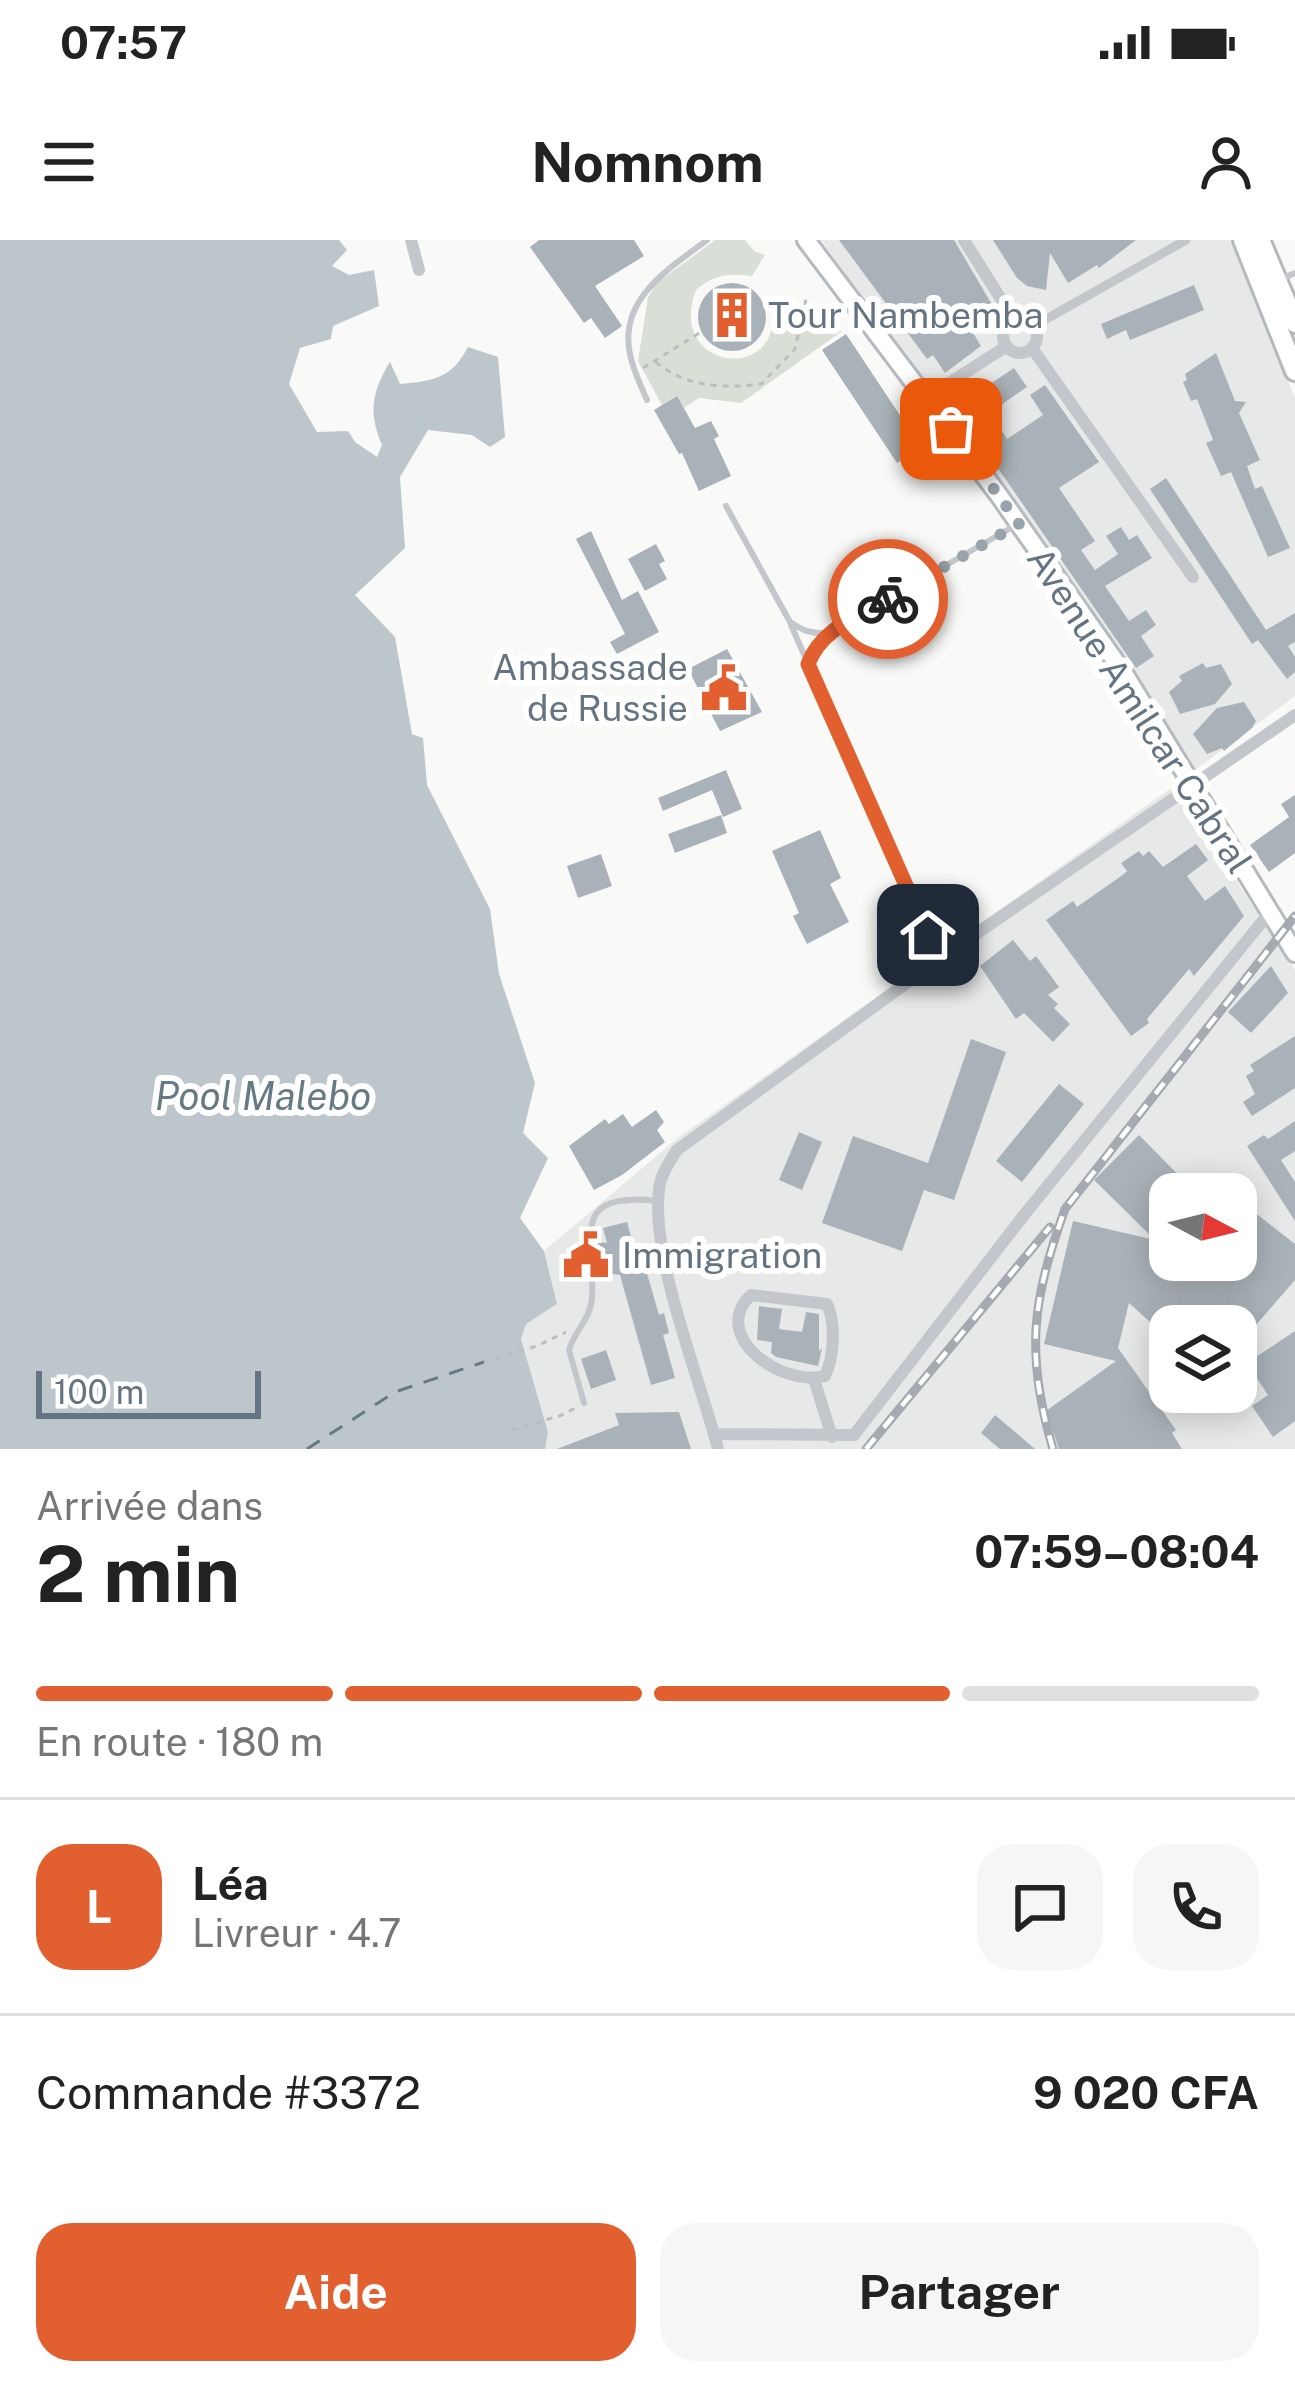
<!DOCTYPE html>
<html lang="fr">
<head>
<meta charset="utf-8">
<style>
  body { margin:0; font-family:"Public Sans",sans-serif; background:#f6f6f6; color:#222; height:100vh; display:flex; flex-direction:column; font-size:45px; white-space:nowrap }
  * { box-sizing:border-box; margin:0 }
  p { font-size:39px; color:#767676 }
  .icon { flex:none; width:66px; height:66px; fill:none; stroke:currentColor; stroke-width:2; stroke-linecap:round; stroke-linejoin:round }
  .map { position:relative; height:1209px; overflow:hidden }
  .details { display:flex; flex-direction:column; background:#fff; flex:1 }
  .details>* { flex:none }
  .needle { width:78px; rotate:97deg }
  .tools { position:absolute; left:1149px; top:933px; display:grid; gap:24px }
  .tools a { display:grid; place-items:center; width:108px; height:108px; border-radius:24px; background:#fff; box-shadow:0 6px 30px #0003; font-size:60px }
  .scale { position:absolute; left:36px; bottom:30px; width:225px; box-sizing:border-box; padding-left:12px; border:6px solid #657482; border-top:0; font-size:33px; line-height:42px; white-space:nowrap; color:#657482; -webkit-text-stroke:9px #fff; paint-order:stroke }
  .pin { position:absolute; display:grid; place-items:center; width:102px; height:102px; color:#fff; margin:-51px; border-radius:24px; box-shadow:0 6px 18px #0006 }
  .courier { position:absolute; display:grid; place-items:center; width:120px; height:120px; margin:-60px; border:9px solid #e25f2f; border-radius:50%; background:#fff; color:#222; box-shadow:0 3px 15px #0007 }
  .summary em { font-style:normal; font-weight:700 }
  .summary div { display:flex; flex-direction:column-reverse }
  .summary { display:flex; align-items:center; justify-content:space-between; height:204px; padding:0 36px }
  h1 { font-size:78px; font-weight:700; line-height:90px }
  .bar { display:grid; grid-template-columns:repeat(4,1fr); gap:18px 12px; align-content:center; height:144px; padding:0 36px }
  .bar i { height:15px; border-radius:9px; background:#e0e0e0 }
  .bar .current { background:#e25f2f }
  .bar p { grid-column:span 4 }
  .line { display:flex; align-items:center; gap:30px; padding:0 36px; border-top:3px solid #e0e0e0 }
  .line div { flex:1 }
  .round { display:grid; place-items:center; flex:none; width:126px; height:126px; border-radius:36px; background:#f6f6f6 }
  .cta { display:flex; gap:24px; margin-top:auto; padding:24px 36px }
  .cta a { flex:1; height:138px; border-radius:36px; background:#e25f2f; color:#fff; font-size:48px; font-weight:700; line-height:138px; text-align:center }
  .cta a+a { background:#f6f6f6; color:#222 }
  .status { display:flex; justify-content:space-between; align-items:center; height:84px; padding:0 60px; background:#fff; direction:ltr }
  .status svg { height:33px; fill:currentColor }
  header { display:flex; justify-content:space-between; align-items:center; height:156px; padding:0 36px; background:#fff; font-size:54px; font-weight:700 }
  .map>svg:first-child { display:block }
</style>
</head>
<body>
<div class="status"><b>07:57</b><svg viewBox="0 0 49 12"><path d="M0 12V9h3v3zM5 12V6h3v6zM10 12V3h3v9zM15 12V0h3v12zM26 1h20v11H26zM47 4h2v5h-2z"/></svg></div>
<header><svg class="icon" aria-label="menu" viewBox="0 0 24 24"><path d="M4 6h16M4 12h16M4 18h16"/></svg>Nomnom<svg class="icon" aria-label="person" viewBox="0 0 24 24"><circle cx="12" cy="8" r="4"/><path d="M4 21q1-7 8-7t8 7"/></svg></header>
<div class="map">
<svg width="1295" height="1209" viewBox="0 0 1295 1209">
  <rect width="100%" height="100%" fill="#f9f9f7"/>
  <path fill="#e7e8e8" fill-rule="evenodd" d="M 821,0 L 1230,0 L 1295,158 L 1295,456 L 1195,530 Z
    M 1174,546 L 1295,730 L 1295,1209 L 545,1209 L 548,1192 L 521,1099 L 525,1084 L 557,1064 L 544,1011 L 679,897 ZM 1170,954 L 1236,954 L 1236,1020 L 1170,1020 ZM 1170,1086 L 1236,1086 L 1236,1152 L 1170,1152 Z"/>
  <path fill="#d9ded6" d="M 715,0 L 745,0 L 754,11 L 765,15 L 752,36 C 729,33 714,34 696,50 C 666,128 776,144 773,74 L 796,73 L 803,88 L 813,92 L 825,88 L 831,76 L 841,92 L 741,163 L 699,158 L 684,168 L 676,156 L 662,165 L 638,121 L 648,57 L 657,43 Z"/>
  <path fill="#bcc6cb" d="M 0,0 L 339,0 L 347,10 L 332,26 L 349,35 L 374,30 L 379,66 L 333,86 L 331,99 L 300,108 L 289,144 L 317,192 L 348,191 L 355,202 L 377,217 L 382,205 C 368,173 372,151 390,122 L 400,144 C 434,141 452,138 468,107 L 498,117 L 505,197 L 490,207 L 472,195 L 428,190 L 400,237 L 405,308 L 355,355 L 395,397 L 412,494 L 423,498 L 427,545 L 490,669 L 499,734 L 535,843 L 523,893 L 548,918 L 520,978 L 544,1011 L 557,1064 L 526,1084 L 521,1099 L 548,1192 L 545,1209 L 0,1209 Z"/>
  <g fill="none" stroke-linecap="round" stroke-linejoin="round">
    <path stroke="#657a83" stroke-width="3" stroke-dasharray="15 12" stroke-linecap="butt" d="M 307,1209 L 395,1152 L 484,1122"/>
  </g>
  <path fill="#a9b2b8" d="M 539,0 L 634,0 L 644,16 L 595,46 L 622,86 L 605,98 L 591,78 L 584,83 L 530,7 Z
    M 839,0 L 954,0 L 997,73 L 972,91 L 981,106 L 945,133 L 933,115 L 927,119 Z
    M 993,0 L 1136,0 L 1099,28 L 1097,25 L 1068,43 L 1050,13 L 1046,50 L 1027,46 L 1017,38 Z
    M698 77a34 34 0 1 1 68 0a34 34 0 1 1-68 0Z
    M 1194,45 L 1204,70 L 1130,100 L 1126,90 L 1107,99 L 1101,84 Z
    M 846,94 L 921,207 L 897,223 L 822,110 Z
    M 1216,113 L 1235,161 L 1246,162 L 1239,173 L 1260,220 L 1247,226 L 1255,249 L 1262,246 L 1290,308 L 1268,317 L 1231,232 L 1221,236 L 1206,203 L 1213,200 L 1197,159 L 1191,161 L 1183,142 L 1187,140 L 1185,134 Z
    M 1014,128 L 1027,147 L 992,171 L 978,152 Z
    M 1045,145 L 1099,222 L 1059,248 L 1095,301 L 1081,310 L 1095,330 L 1118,314 L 1106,296 L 1121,287 L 1129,300 L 1137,295 L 1152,318 L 1105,346 L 1129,381 L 1146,370 L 1156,385 L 1141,396 L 1154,416 L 1136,428 L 973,192 L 994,178 L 1007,199 L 1043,175 L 1030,155 Z
    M 677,156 L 695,188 L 711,181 L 719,196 L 714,199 L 731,236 L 699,251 L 682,213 L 679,214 L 654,170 Z
    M 1166,238 L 1266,390 L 1295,373 L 1295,402 L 1288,406 L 1295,417 L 1295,432 L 1287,439 L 1258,400 L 1252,404 L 1150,249 Z
    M 591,291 L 622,360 L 638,351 L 659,392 L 617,414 L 610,402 L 625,394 L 576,299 Z
    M 656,304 L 665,321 L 659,324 L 667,339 L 645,351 L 628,319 Z
    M 727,409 L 762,472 L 720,491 L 688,429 Z
    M 1203,423 L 1206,428 L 1221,424 L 1232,444 L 1215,464 L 1180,474 L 1169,452 L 1182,441 L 1179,436 Z
    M 1244,462 L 1256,481 L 1252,488 L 1224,511 L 1222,508 L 1207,514 L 1193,494 L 1217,468 Z
    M 726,530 L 742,569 L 723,577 L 712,550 L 663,571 L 658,558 Z
    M 1295,555 L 1295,613 L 1269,632 L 1250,605 L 1289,577 L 1281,564 Z
    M 721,575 L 727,593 L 675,613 L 668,594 Z
    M 820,590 L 841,638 L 830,644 L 849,682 L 807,704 L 793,676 L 799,673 L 772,611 Z
    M 1196,604 L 1208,620 L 1187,636 L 1205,661 L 1225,646 L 1244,676 L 1194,736 L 1189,729 L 1147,779 L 1149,783 L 1131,796 L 1046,680 L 1073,661 L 1077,667 L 1124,634 L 1127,631 L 1121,623 L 1139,611 L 1143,616 L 1149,611 L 1163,627 Z
    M 601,614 L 612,646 L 578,658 L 567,626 Z
    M 1013,700 L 1030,721 L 1036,716 L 1059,747 L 1048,755 L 1058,764 L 1054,768 L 1070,784 L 1053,802 L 1024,773 L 1016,779 L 980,726 Z
    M 1271,726 L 1288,753 L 1251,793 L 1228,772 Z
    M 1295,796 L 1295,848 L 1252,876 L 1243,862 L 1255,854 L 1246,836 L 1254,831 L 1250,825 Z
    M 971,799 L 1006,812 L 954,960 L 924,950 L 902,1011 L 822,983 L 853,896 L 928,923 Z
    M 1059,844 L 1084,864 L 1022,942 L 996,921 Z
    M 656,870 L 664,882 L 657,890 L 665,902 L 622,935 L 594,950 L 569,906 L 605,879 L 609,884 L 623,874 L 632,887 Z
    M 1295,881 L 1295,911 L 1281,920 L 1295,942 L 1295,981 L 1247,906 L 1264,895 L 1268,899 Z
    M 799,892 L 822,902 L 802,950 L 779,940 Z
    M 1139,895 L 1197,954 L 1170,954 L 1170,1020 L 1236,1020 L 1236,958 L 1295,1004 L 1295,1040 L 1236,1108 L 1236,1086 L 1170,1086 L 1170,1100 L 1129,1063 L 1118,1108 L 1176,1190 L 1172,1193 L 1182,1209 L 1059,1209 L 1046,1171 L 1116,1121 L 1044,1104 L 1073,981 L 1155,1000 L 1094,940 Z
    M 627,982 L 635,1011 L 640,1009 L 659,1075 L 664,1073 L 669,1093 L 663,1095 L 675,1138 L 651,1145 L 620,1035 L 599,1032 L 598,1002 L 607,1003 L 603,988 Z
    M 759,1066 L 782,1069 L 779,1089 L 802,1092 L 806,1072 L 819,1074 L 819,1111 L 822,1108 L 818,1126 L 776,1117 L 771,1113 L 772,1102 L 757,1100 Z
    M 1295,1091 L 1295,1181 L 1273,1197 L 1252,1166 L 1268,1155 L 1247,1123 Z
    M 606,1110 L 616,1140 L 591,1149 L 581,1119 Z
    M 679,1172 L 691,1209 L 557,1209 L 619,1185 L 615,1173 Z
    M 995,1175 L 1035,1209 L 1000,1209 L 981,1193 Z"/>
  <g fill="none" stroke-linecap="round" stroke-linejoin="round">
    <defs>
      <path id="secondary" d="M 806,0 L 998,254 L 1125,435 L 1295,713"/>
      <path id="primary" d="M 1243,0 L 1295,131
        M 1260,0 L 1295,83"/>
    </defs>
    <use href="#secondary" stroke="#b5babf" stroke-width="22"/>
    <use href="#primary" stroke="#b4b9bd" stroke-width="24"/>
    <path stroke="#bbbec1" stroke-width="3" stroke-dasharray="6 6" stroke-linecap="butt" d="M 656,122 C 684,147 726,149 761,144 L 795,109 L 806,59
      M 643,128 L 701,92
      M 484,1122 L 537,1106 L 566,1092
      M 512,1190 L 562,1175 L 577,1167"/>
    <path stroke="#c3c7cb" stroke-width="6" d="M 1281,39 L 1295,33
      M 647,160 C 641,146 633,130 630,114 C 618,59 670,28 707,0
      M 726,266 L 790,382 C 803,391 812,394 828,393 L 1016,285
      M 791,385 L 927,695
      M 809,424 L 825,396
      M 584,1163 L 569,1110 C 574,1092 591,1078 592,1058 C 595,995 568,951 659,961"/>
    <path stroke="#c3c7cb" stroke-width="9" d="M 1034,86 L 1186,0"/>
    <path stroke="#c3c7cb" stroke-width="12" d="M 411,0 L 419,30
      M 964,0 L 1014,80
      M1003 96a17 17 0 1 1 34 0a17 17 0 1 1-34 0Z
      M 1032,108 L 1193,337
      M 927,157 L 1007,106
      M 751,1055 L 827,1064 C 836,1083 834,1117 825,1136 C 780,1147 709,1095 751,1055 Z
      M 814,1139 L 832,1197
      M 714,1194 L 854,1195 L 1024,975 L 1270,672
      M 718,1209 C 701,1141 647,1010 660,943 C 663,931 670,921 677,910 L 941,718 L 1295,475"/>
    <use href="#secondary" stroke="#fff" stroke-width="16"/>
    <use href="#primary" stroke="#fff" stroke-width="18"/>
    <defs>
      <path id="rail" d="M 866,1209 L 1050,987
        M 1053,1209 C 1025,1114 1032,1061 1065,969 L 1295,676"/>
    </defs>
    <use href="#rail" stroke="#a4aab0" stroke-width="9"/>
    <use href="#rail" stroke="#fff" stroke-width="4.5" stroke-dasharray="14" stroke-linecap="butt"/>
  </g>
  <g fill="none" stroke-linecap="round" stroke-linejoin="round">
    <path stroke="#99a3ab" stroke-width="12" stroke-dasharray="0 21.6" d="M 888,359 L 1019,284 L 951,189"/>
    <path stroke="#e25f2f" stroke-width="15" d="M 888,359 C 857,377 821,389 808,424 L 928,695"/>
  </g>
  <defs>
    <symbol id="building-bare" viewBox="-9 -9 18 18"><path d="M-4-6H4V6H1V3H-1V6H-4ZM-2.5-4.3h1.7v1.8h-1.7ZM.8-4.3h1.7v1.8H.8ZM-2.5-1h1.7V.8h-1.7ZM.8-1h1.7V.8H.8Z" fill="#e25f2f" stroke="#fff" stroke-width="2.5" paint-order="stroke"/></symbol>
    <symbol id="civic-bare" viewBox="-9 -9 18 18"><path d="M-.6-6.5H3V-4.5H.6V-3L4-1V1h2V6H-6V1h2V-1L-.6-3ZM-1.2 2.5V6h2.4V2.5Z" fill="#e25f2f" stroke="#fff" stroke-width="2.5" paint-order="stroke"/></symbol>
  </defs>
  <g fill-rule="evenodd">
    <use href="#building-bare" x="699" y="42" width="66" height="66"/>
    <use href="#civic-bare" x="691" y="415" width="66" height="66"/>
    <use href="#civic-bare" x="553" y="982" width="66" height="66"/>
  </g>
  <g text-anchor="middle" stroke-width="12" stroke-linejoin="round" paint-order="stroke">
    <g font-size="36" fill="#657482" stroke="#fff" text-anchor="start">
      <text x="768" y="88">Tour Nambemba</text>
      <text x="688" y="440" text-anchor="end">Ambassade<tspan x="688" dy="41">de Russie</tspan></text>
      <text x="622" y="1028">Immigration</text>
    </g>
    <g font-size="36" fill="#657482" stroke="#fff">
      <text transform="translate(1140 470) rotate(57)" y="13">Avenue Amilcar Cabral</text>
    </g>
    <g font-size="39" font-style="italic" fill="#657a83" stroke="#fff">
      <text x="263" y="870">Pool Malebo</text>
    </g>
  </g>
</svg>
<div class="tools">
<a><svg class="needle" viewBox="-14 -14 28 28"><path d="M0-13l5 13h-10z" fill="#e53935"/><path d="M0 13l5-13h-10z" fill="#767676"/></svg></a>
<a><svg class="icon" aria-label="layers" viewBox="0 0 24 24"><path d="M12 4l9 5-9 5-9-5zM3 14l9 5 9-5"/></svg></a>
</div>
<div class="scale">100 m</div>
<div class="pin" style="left:951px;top:189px;background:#ea580c"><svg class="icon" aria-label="bag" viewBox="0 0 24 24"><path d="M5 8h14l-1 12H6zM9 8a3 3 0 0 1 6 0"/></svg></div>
<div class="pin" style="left:928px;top:695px;background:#1f2937"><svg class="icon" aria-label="home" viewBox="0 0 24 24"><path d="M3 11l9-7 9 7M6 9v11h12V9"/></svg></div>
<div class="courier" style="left:888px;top:359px"><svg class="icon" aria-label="bike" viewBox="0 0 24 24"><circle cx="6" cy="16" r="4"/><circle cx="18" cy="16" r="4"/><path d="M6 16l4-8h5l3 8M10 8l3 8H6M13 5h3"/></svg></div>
</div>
<section class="details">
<div class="summary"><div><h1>2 min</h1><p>Arrivée dans</p></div><em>07:59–08:04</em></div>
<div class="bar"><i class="current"></i><i class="current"></i><i class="current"></i><i></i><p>En route · 180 m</p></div>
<div class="line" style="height:216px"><b class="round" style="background:#e25f2f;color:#fff">L</b><div><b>Léa</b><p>Livreur · 4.7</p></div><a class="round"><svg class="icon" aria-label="chat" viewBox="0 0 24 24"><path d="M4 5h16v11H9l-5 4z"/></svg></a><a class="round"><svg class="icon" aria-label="phone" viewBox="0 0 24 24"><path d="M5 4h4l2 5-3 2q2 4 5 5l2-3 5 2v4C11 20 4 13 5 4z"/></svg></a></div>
<div class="line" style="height:156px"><div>Commande #3372</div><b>9 020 CFA</b></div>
<div class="cta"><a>Aide</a><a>Partager</a></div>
</section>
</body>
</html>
